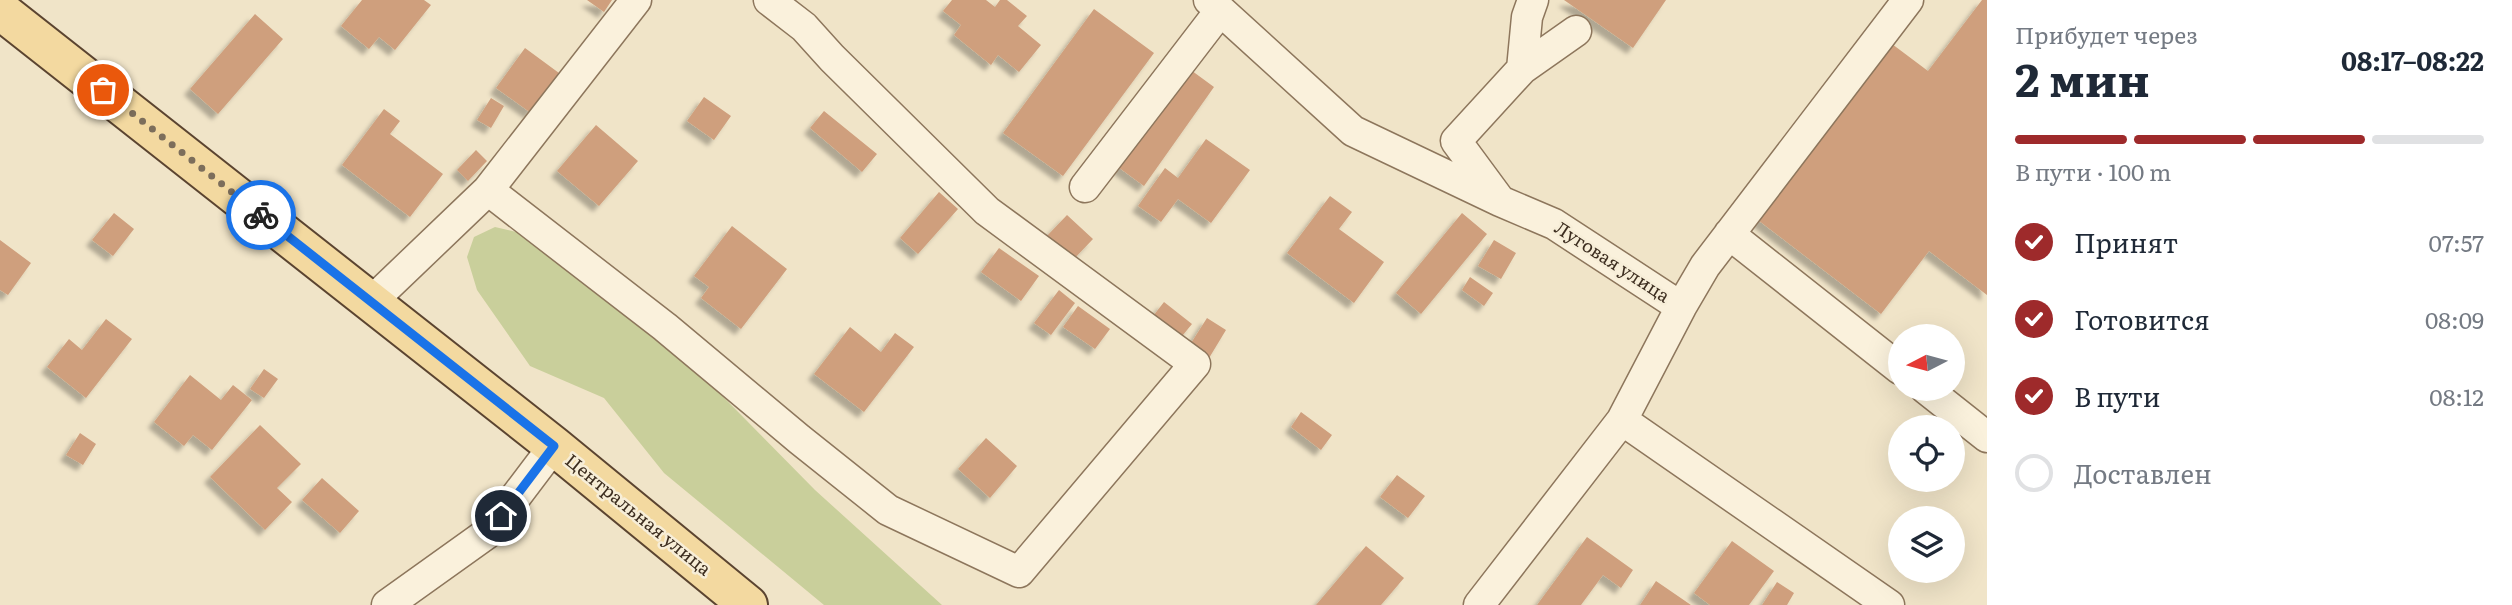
<!DOCTYPE html>
<html lang="ru">
<head>
<meta charset="utf-8">
<style>
  body { margin:0; font-family:Literata,serif; background:#f2f2f3; color:#1f2937; height:100vh; display:flex; flex-direction:column; font-size:26px; white-space:nowrap }
  * { box-sizing:border-box; margin:0 }
  p { font-size:23px; color:#747a83 }
  .icon { flex:none; width:38px; height:38px; fill:none; stroke:currentColor; stroke-width:2; stroke-linecap:round; stroke-linejoin:round }
  .map { position:relative; flex:1; overflow:hidden }
  .drawer { display:flex; flex-direction:column; background:#fff; width:525px }
  .drawer>* { flex:none }
  .needle { width:46px; rotate:264deg }
  .fabs { position:absolute; left:1888px; top:324px; display:grid; gap:14px }
  .fabs a { display:grid; place-items:center; width:77px; height:77px; border-radius:50%; background:#fff; box-shadow:0 7px 28px #0002; font-size:35px }
  .pin { position:absolute; display:grid; place-items:center; width:60px; height:60px; color:#fff; margin:-30px; border:4px solid #fff; border-radius:50%; box-shadow:0 2px 7px #0007 }
  .courier { position:absolute; display:grid; place-items:center; width:70px; height:70px; margin:-35px; border:5px solid #1a73e8; border-radius:50%; background:#fff; color:#222; box-shadow:0 2px 9px #0007 }
  .summary em { font-style:normal; font-weight:700 }
  .summary div { display:flex; flex-direction:column-reverse }
  .summary { display:flex; align-items:center; justify-content:space-between; height:119px; padding:0 28px }
  h1 { font-size:46px; font-weight:700; line-height:52px }
  .bar { display:grid; grid-template-columns:repeat(4,1fr); gap:10px 7px; align-content:center; height:84px; padding:0 28px }
  .bar i { height:9px; border-radius:5px; background:#e0e1e3 }
  .bar .current { background:#9e2a2b }
  .bar p { grid-column:span 4 }
  ol { padding:0 28px; list-style:none }
  li { display:flex; align-items:center; gap:21px; height:77px }
  li p { margin-inline-start:auto }
  li .icon { padding:7px; border-radius:50%; background:#9e2a2b; color:#fff; stroke-width:4 }
  li:last-child { color:#747a83 }
  li i { width:38px; height:38px; border:4px solid #e0e1e3; border-radius:50% }
  main { display:flex; flex:1; min-height:0 }
  .map>svg:first-child { display:block }
</style>
</head>
<body>
<main>
<div class="map">
<svg width="1987" height="605" viewBox="0 0 1987 605">
  <defs>
    <filter id="shadow"><feDropShadow dx="-6" dy="6" stdDeviation="2" flood-color="#0004"/></filter>
  </defs>
  <rect width="100%" height="100%" fill="#f0e4c8"/>
  <path fill="#c9cf9b" d="M 495,227 L 542,238 L 680,353 L 815,490 L 942,605 L 824,605 L 664,473 L 604,398 L 530,366 L 477,290 L 467,257 L 474,237 Z"/>
  <path fill="#cf9f7d" filter="url(#shadow)" d="M 362,0 L 424,0 L 431,5 L 395,50 L 379,37 L 369,49 L 341,26 Z
    M 587,0 L 612,0 L 604,12 Z
    M 952,0 L 986,0 L 995,7 L 1000,0 L 1007,0 L 1027,16 L 1018,26 L 1041,45 L 1019,72 L 998,55 L 991,65 L 954,35 L 961,25 L 943,11 Z
    M 1564,0 L 1666,0 L 1633,48 Z
    M 1982,0 L 1987,0 L 1987,295 L 1929,251 L 1881,314 L 1758,220 L 1892,44 L 1928,71 Z
    M 1094,9 L 1154,53 L 1063,176 L 1003,133 Z
    M 255,14 L 283,39 L 218,114 L 190,89 Z
    M 525,48 L 559,73 L 531,113 L 496,88 Z
    M 1184,65 L 1214,87 L 1144,186 L 1114,164 Z
    M 704,97 L 731,116 L 714,140 L 687,121 Z
    M 491,98 L 504,106 L 491,128 L 477,120 Z
    M 384,109 L 400,121 L 390,134 L 443,174 L 410,217 L 342,165 Z
    M 824,111 L 877,154 L 862,172 L 810,128 Z
    M 596,125 L 638,161 L 599,206 L 557,171 Z
    M 1206,139 L 1250,170 L 1211,223 L 1178,199 L 1161,222 L 1138,206 L 1165,168 L 1178,178 Z
    M 476,150 L 487,161 L 468,181 L 457,170 Z
    M 939,192 L 958,209 L 918,254 L 900,238 Z
    M 1330,196 L 1352,212 L 1339,229 L 1384,262 L 1354,303 L 1287,253 Z
    M 114,213 L 134,229 L 113,256 L 92,240 Z
    M 1462,213 L 1487,234 L 1421,314 L 1396,293 Z
    M 1067,215 L 1093,239 L 1072,261 L 1046,237 Z
    M 732,226 L 787,269 L 741,329 L 701,298 L 709,287 L 694,276 Z
    M 0,240 L 31,263 L 8,295 L 0,290 Z
    M 1494,240 L 1516,253 L 1501,279 L 1478,266 Z
    M 999,248 L 1039,276 L 1021,301 L 981,272 Z
    M 1470,277 L 1493,293 L 1484,306 L 1462,290 Z
    M 1059,290 L 1075,303 L 1051,335 L 1034,323 Z
    M 1164,302 L 1192,324 L 1178,341 L 1150,320 Z
    M 1078,306 L 1110,329 L 1095,349 L 1063,327 Z
    M 1207,318 L 1226,330 L 1206,363 L 1186,351 Z
    M 106,319 L 132,339 L 86,398 L 47,367 L 69,339 L 82,350 Z
    M 850,327 L 881,352 L 895,333 L 914,347 L 864,412 L 814,374 Z
    M 264,369 L 278,379 L 264,398 L 250,389 Z
    M 190,375 L 221,400 L 233,385 L 252,400 L 212,450 L 193,435 L 184,446 L 154,422 Z
    M 1301,412 L 1332,435 L 1321,450 L 1291,427 Z
    M 260,425 L 301,464 L 277,488 L 292,502 L 265,530 L 210,477 Z
    M 80,433 L 96,444 L 83,465 L 66,455 Z
    M 986,438 L 1017,466 L 990,498 L 958,469 Z
    M 1397,475 L 1425,496 L 1408,518 L 1380,497 Z
    M 322,478 L 359,511 L 340,533 L 302,500 Z
    M 1587,537 L 1633,570 L 1621,588 L 1603,575 L 1581,605 L 1537,605 Z
    M 1732,541 L 1774,571 L 1749,605 L 1710,605 L 1694,593 Z
    M 1366,546 L 1404,578 L 1381,605 L 1316,605 Z
    M 1656,581 L 1691,605 L 1640,605 Z
    M 1777,582 L 1794,593 L 1787,605 L 1762,605 Z"/>
  <g fill="none" stroke-linecap="round" stroke-linejoin="round">
    <defs>
      <path id="minor" d="M 1209,0 L 1353,131 L 1500,201 L 1554,224 L 1681,307 L 1622,420 L 1479,605
        M 1522,69 L 1527,17 L 1533,0
        M 1085,187 L 1220,11
        M 488,190 L 665,327 L 799,439 L 888,510 L 1019,572 L 1195,364 L 987,211 L 832,58 L 804,27 L 769,0
        M 1498,198 L 1456,141 L 1522,69 L 1576,31
        M 1729,234 L 1900,369
        M 371,302 L 488,190 L 636,0
        M 1681,307 L 1705,266 L 1908,0
        M 1925,388 L 1987,437
        M 1622,420 L 1889,605
        M 387,605 L 489,532 L 554,446"/>
      <path id="major" d="M 0,10 L 554,446 L 748,605"/>
    </defs>
    <use href="#minor" stroke="#8d765c" stroke-width="33"/>
    <use href="#major" stroke="#5b4430" stroke-width="42"/>
    <use href="#minor" stroke="#faf1dc" stroke-width="30"/>
    <use href="#major" stroke="#f3d9a0" stroke-width="38"/>
  </g>
  <g fill="none" stroke-linecap="round" stroke-linejoin="round">
    <path stroke="#7c6e5b" stroke-width="7" stroke-dasharray="0 12.6" d="M 103,90 L 261,215"/>
    <path stroke="#1a73e8" stroke-width="9" d="M 261,215 L 554,446 L 501,516"/>
  </g>
  <g text-anchor="middle" stroke-width="5" stroke-linejoin="round" paint-order="stroke">
    <g font-size="18" fill="#3d2e20" stroke="#f7eed8">
      <text transform="translate(1612 262) rotate(33)" y="6">Луговая улица</text>
      <text transform="translate(638 515) rotate(39)" y="6">Центральная улица</text>
    </g>
  </g>
</svg>
<div class="fabs">
<a><svg class="needle" viewBox="-14 -14 28 28"><path d="M0-13l5 13h-10z" fill="#e53935"/><path d="M0 13l5-13h-10z" fill="#747a83"/></svg></a>
<a><svg class="icon" aria-label="locate" viewBox="0 0 24 24"><circle cx="12" cy="12" r="6"/><path d="M12 2v4M12 18v4M2 12h4M18 12h4"/></svg></a>
<a><svg class="icon" aria-label="layers" viewBox="0 0 24 24"><path d="M12 4l9 5-9 5-9-5zM3 14l9 5 9-5"/></svg></a>
</div>
<div class="pin" style="left:103px;top:90px;background:#ea580c"><svg class="icon" aria-label="bag" viewBox="0 0 24 24"><path d="M5 8h14l-1 12H6zM9 8a3 3 0 0 1 6 0"/></svg></div>
<div class="pin" style="left:501px;top:516px;background:#1f2937"><svg class="icon" aria-label="home" viewBox="0 0 24 24"><path d="M3 11l9-7 9 7M6 9v11h12V9"/></svg></div>
<div class="courier" style="left:261px;top:215px"><svg class="icon" aria-label="bike" viewBox="0 0 24 24"><circle cx="6" cy="16" r="4"/><circle cx="18" cy="16" r="4"/><path d="M6 16l4-8h5l3 8M10 8l3 8H6M13 5h3"/></svg></div>
</div>
<section class="drawer">
<div class="summary"><div><h1>2 мин</h1><p>Прибудет через</p></div><em>08:17–08:22</em></div>
<div class="bar"><i class="current"></i><i class="current"></i><i class="current"></i><i></i><p>В пути · 100 m</p></div>
<ol>
<li><svg class="icon" aria-label="check" viewBox="0 0 24 24"><path d="M5 12l5 5 9-10"/></svg>Принят<p>07:57</p></li>
<li><svg class="icon" aria-label="check" viewBox="0 0 24 24"><path d="M5 12l5 5 9-10"/></svg>Готовится<p>08:09</p></li>
<li><svg class="icon" aria-label="check" viewBox="0 0 24 24"><path d="M5 12l5 5 9-10"/></svg>В пути<p>08:12</p></li>
<li><i></i>Доставлен</li>
</ol>
</section>
</main>
</body>
</html>
